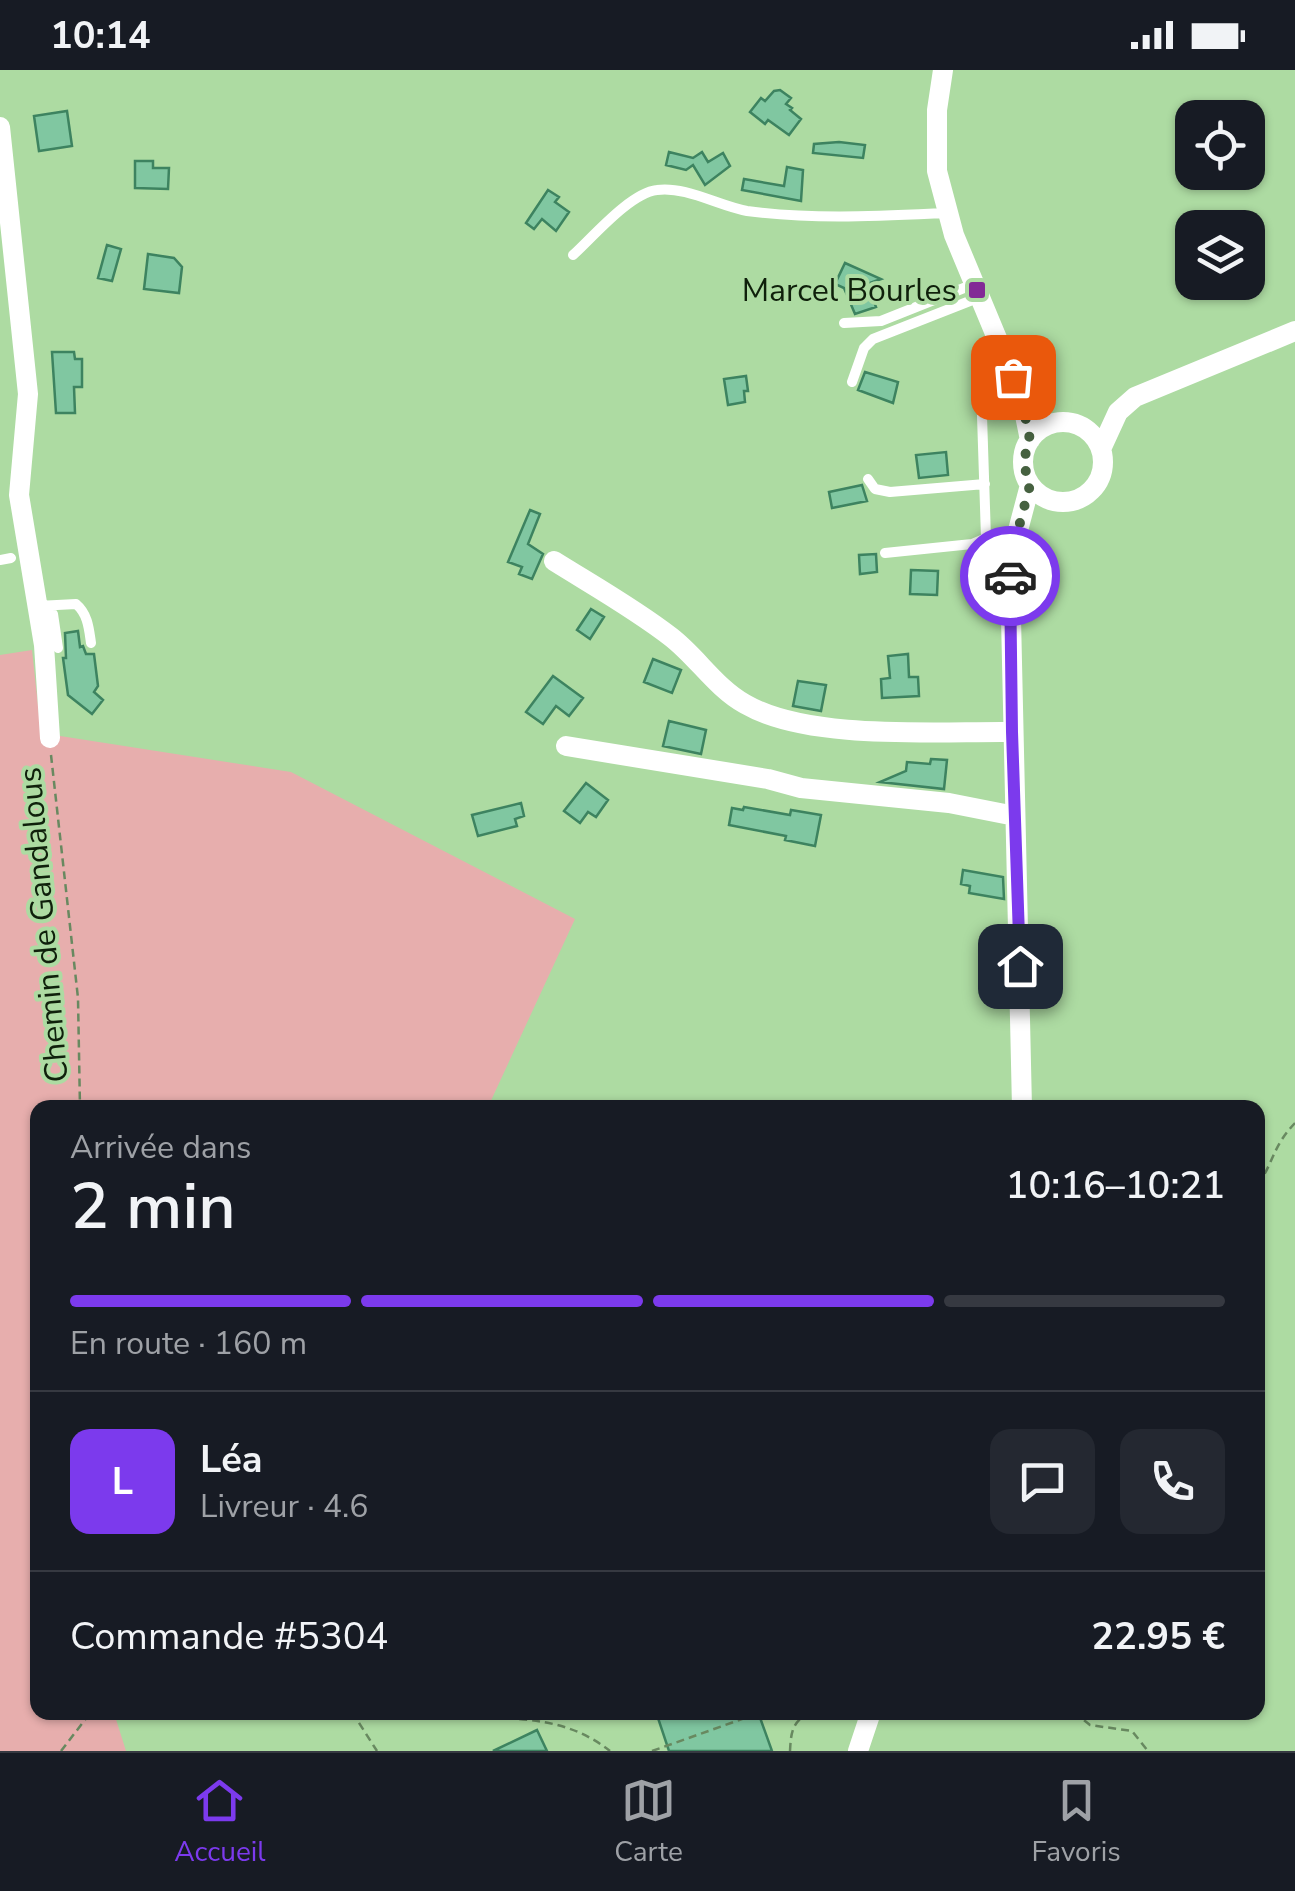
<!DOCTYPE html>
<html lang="fr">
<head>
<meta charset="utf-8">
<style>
  body { margin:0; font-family:"Nunito Sans",sans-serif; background:#242831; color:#f1f3f6; height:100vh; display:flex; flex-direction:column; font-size:38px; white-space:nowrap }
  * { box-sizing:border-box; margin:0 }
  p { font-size:32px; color:#9ea1a6 }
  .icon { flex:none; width:55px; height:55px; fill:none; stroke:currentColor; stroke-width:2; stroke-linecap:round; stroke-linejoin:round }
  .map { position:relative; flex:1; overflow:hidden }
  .sheet { position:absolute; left:30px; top:1030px; width:1235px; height:620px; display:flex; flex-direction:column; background:#171b24; border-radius:20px; box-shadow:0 2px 8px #0004 }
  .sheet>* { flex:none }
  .fabs { position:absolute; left:1175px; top:30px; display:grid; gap:20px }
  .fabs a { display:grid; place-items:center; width:90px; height:90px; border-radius:20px; background:#171b24; box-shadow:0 2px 8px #0004; font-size:50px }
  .pin { position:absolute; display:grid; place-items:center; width:85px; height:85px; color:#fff; margin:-42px; border-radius:20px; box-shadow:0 5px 15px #0006 }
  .courier { position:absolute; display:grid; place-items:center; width:100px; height:100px; margin:-50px; border:8px solid #7c3aed; border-radius:50%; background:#fff; color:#222; box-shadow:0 2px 12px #0007 }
  .headline em { font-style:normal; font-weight:600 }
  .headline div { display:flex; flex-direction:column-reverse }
  .headline { display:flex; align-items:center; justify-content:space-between; height:170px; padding:0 40px }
  h1 { font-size:65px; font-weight:600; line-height:75px }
  .bar { display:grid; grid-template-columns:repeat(4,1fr); gap:15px 10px; align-content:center; height:120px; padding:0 40px }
  .bar i { height:12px; border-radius:8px; background:#363941 }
  .bar .active { background:#7c3aed }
  .bar p { grid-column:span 4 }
  .line { display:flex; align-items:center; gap:25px; padding:0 40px; border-top:2px solid #363941 }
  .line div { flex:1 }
  .round { display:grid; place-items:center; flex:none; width:105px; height:105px; border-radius:20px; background:#242831 }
  .status { display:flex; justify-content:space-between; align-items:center; height:70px; padding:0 50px; background:#171b24; direction:ltr }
  .status svg { height:28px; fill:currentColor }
  .dock { display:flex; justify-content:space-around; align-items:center; height:140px; border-top:2px solid #363941; background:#171b24; font-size:28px; color:#9ea1a6 }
  .dock a { display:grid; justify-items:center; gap:5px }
  .dock .active { color:#7c3aed }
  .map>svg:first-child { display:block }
</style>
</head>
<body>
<div class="status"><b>10:14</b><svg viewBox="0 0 49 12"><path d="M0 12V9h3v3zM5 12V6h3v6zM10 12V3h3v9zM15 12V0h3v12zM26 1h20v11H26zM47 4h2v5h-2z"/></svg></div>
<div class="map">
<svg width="1295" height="1681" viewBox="0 0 1295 1681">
  <rect width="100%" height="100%" fill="#addba2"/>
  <path fill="#e7aead" d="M 32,580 L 41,663 L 291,702 L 575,849 L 488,1037 L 38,1038 L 38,1642 L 114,1643 L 126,1681 L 0,1681 L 0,585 Z"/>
  <path fill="#80c7a1" stroke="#3d8360" stroke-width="2.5" d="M 780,20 L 791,28 L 786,34 L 792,38 L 790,40 L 801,49 L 789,65 L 768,50 L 765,54 L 750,42 L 761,28 L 765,31 L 774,21 Z
    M 67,41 L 72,76 L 39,81 L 34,46 Z
    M 839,72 L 865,75 L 863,88 L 813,83 L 814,74 Z
    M 669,82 L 693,88 L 702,82 L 708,92 L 723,83 L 730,96 L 705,115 L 693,95 L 686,100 L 666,95 Z
    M 135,91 L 153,91 L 153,98 L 169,98 L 168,119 L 135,118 Z
    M 787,97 L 803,100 L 801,131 L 742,120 L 744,109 L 784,116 Z
    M 548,120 L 559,127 L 555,132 L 569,142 L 556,161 L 542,149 L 534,159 L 526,153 Z
    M 107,175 L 121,179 L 112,211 L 98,208 Z
    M 148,184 L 174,188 L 182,197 L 179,223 L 144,219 Z
    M 845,193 L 881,209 L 867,214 L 876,237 L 855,244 L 844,218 L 835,214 Z
    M 52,282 L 74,282 L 75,289 L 82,289 L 82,317 L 74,317 L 75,343 L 56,343 Z
    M 865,302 L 898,312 L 893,333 L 858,320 Z
    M 746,306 L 748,321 L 744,321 L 745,332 L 728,335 L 724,309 Z
    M 946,382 L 948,405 L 919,408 L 916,385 Z
    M 862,415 L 867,431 L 832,438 L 829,422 Z
    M 530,440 L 540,444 L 528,474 L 543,484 L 532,509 L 519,504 L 522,497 L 508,492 Z
    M 876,484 L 877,502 L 860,504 L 859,485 Z
    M 911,500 L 938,501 L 937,525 L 910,524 Z
    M 591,539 L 604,547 L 590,569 L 577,560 Z
    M 78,561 L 80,577 L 83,576 L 86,584 L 94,584 L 98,616 L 94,622 L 103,630 L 92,644 L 68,625 L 63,588 L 66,588 L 65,563 Z
    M 908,584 L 909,607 L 918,607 L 919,626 L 882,628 L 881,609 L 890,608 L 888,586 Z
    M 653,589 L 681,600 L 672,623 L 644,612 Z
    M 553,606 L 583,628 L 569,646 L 556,636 L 543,654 L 526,642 Z
    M 798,611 L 826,615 L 821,641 L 793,636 Z
    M 669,651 L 706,660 L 701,684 L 663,676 Z
    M 931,689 L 947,690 L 944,719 L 880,712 L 906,701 L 907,692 L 930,694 Z
    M 586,713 L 608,730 L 596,747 L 588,742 L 580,753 L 564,741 Z
    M 521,733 L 524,746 L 515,749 L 517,756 L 478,766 L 472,745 Z
    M 744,737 L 790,745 L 791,740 L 821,745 L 815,776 L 785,770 L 786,766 L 729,755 L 732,738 L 743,740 Z
    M 963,800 L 1003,807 L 1004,829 L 969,823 L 970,816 L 961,814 Z
    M 656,1642 L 758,1642 L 772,1681 L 669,1681 Z
    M 537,1660 L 547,1681 L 493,1681 Z"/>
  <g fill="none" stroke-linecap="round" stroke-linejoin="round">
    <path stroke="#688960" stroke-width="2.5" stroke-dasharray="8 5" stroke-linecap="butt" d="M 51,685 L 78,928 L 80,1038
      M 1258,1115 C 1274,1091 1273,1076 1295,1053
      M 352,1642 L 377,1681
      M 1074,1642 L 1090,1655 L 1132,1661 L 1148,1681
      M 519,1649 C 554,1652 582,1659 610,1681
      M 61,1681 L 91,1642
      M 652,1681 L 762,1642
      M 790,1681 C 791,1662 792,1652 810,1642"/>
    <path stroke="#fff" stroke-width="10" d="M 573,185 C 593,167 630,123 657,120 C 686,116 719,136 747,141 C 813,150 881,146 947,143
      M 844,253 L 881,251 L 974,214
      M 852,312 L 864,278 L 873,269 L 980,227
      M 868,409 L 875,419 L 890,422 L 985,414
      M 885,483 L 972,474 L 986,468 L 981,315 L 1013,307
      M 0,490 L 11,488
      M 45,535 L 53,544 L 58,578
      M 38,536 L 76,534 C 88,544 89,559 91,573"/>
    <path stroke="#fff" stroke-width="20" d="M 943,0 L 937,40 L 937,101 L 954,165 L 1021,326 L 1030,370
      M 0,57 L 28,324 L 19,425 L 44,575 L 50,668
      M1023 392a40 40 0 1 1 80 0a40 40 0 1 1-80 0Z
      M 1101,379 L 1118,342 L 1135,327 L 1295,261
      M 554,491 C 594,516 635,539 671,567 C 697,587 716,618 745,634 C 809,671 937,661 1012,662
      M 566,676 L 768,709 L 801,718 L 949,733 L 1015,746
      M 1022,1038 L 1010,503 L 1012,483 L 1030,415
      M 858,1681 L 871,1642"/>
  </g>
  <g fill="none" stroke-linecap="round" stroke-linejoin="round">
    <path stroke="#466140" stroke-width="10" stroke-dasharray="0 18" d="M 1010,506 L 1012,483 L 1030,415 L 1023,392 L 1030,370 L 1021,326 L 1013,307"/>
    <path stroke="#7c3aed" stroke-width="12" d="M 1010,506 L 1012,662 L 1020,896"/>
  </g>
  <rect fill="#822996" stroke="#addba2" stroke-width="4" x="967" y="210" width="20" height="20" rx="5"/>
  <g text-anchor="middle" stroke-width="8" stroke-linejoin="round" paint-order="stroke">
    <g font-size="32" fill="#0f200b" stroke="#addba2" text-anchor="end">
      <text x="957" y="231">Marcel Bourles</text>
    </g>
    <g font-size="32" fill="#0f200b" stroke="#addba2">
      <text transform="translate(43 855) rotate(-95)" y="11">Chemin de Gandalous</text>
    </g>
  </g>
</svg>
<div class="fabs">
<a><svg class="icon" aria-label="locate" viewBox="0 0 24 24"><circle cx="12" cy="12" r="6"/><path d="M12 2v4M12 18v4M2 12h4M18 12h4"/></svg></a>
<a><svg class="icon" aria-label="layers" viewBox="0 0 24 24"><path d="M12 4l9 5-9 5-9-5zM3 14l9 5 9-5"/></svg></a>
</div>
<div class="pin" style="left:1013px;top:307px;background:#ea580c"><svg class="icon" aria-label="bag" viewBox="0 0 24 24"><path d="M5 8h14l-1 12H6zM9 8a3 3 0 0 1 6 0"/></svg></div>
<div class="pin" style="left:1020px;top:896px;background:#1f2937"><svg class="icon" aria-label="home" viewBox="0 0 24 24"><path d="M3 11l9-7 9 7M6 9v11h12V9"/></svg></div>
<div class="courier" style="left:1010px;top:506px"><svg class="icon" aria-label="car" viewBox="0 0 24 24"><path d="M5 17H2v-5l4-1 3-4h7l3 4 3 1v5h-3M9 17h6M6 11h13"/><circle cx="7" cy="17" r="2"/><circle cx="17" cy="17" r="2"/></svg></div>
<section class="sheet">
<div class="headline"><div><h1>2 min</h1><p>Arrivée dans</p></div><em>10:16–10:21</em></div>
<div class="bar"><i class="active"></i><i class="active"></i><i class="active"></i><i></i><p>En route · 160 m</p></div>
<div class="line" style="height:180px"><b class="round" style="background:#7c3aed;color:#fff">L</b><div><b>Léa</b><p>Livreur · 4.6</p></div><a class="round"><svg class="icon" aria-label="chat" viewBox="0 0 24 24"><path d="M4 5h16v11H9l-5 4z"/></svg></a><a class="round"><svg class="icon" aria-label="phone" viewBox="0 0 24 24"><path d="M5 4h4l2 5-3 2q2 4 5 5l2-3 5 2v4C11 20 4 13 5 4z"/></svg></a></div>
<div class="line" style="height:130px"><div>Commande #5304</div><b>22.95 €</b></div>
</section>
</div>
<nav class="dock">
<a class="active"><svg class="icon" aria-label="home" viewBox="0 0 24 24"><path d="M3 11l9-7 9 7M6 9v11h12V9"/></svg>Accueil</a>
<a><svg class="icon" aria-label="map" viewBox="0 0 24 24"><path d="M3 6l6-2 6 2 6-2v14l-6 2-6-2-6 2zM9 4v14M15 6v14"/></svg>Carte</a>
<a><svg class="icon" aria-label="saved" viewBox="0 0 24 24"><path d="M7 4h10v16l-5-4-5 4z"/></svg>Favoris</a>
</nav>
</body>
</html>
